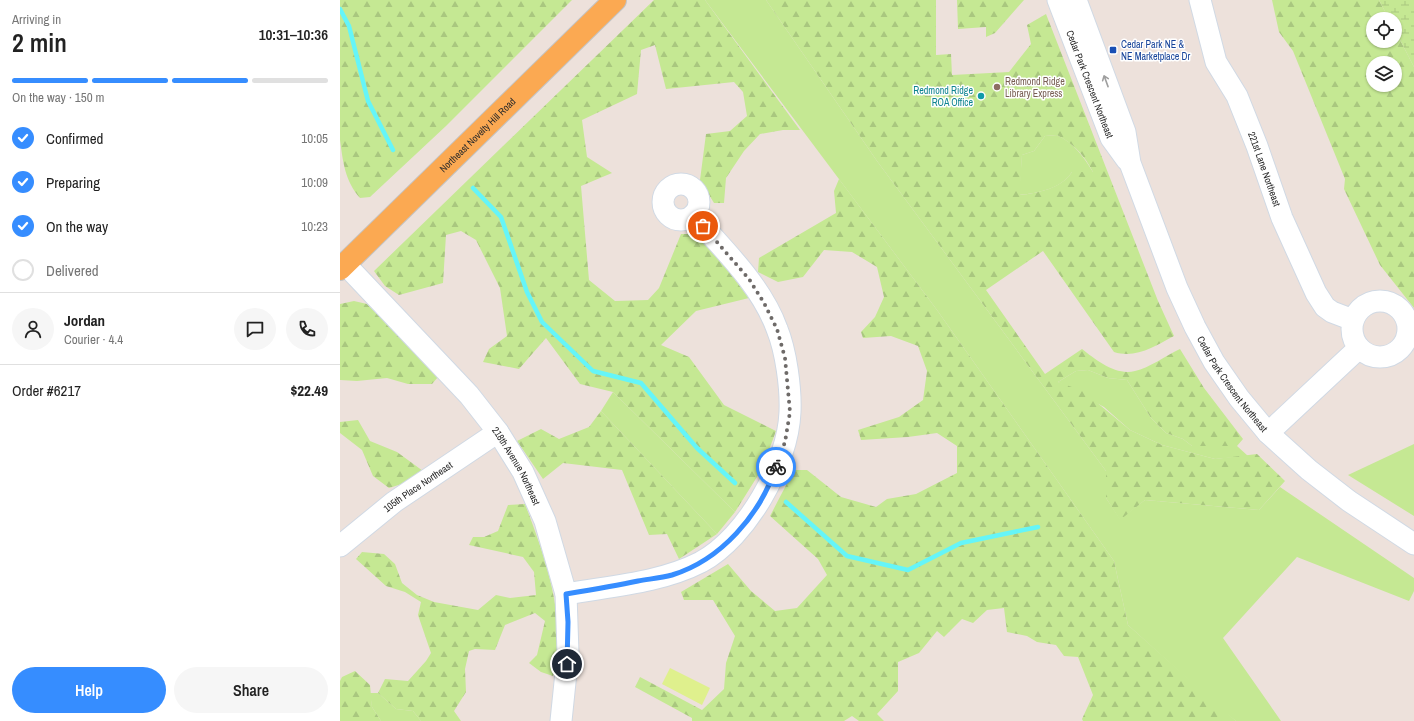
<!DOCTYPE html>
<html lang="en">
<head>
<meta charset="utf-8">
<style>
  body { margin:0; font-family:"Archivo Narrow",sans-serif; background:#f6f6f6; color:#222; height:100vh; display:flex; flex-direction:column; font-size:15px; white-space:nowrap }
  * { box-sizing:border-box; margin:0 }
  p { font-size:13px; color:#767676 }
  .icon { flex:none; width:22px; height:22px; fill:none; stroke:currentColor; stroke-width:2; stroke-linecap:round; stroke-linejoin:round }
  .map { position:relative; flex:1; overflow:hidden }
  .details { display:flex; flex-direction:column; background:#fff; width:340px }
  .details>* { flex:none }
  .tools { position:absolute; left:1026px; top:12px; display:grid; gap:8px }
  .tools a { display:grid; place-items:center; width:36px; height:36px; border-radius:50%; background:#fff; box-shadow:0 1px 3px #0004; font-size:20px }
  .pin { position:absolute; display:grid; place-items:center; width:34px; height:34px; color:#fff; margin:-17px; border:2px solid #fff; border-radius:50%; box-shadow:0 1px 4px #0007 }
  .courier { position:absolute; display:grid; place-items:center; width:40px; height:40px; margin:-20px; border:3px solid #368dff; border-radius:50%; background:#fff; color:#222; box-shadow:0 1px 5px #0007 }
  .head em { font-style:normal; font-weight:600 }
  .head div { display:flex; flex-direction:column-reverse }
  .head { display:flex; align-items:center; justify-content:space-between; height:68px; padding:0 12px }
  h1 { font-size:26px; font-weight:600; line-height:30px }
  .bar { display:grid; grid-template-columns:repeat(4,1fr); gap:6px 4px; align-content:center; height:48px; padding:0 12px }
  .bar i { height:5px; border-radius:3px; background:#e0e0e0 }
  .bar .active { background:#368dff }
  .bar p { grid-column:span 4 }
  .line { display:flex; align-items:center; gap:10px; padding:0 12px; border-top:1px solid #e0e0e0 }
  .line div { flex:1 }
  .round { display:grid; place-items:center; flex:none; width:42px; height:42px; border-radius:21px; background:#f6f6f6 }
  ol { padding:0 12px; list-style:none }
  li { display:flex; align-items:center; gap:12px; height:44px }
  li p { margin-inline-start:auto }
  li .icon { padding:4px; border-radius:50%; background:#368dff; color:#fff; stroke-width:4 }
  li:last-child { color:#767676 }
  li i { width:22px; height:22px; border:2px solid #e0e0e0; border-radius:50% }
  .cta { display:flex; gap:8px; margin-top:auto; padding:8px 12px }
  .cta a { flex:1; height:46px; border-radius:24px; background:#368dff; color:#fff; font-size:16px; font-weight:600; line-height:46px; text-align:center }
  .cta a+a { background:#f6f6f6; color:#222 }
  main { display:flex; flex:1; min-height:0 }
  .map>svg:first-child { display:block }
</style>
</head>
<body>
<main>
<section class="details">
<div class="head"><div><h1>2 min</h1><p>Arriving in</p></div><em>10:31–10:36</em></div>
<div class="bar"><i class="active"></i><i class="active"></i><i class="active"></i><i></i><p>On the way · 150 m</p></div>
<ol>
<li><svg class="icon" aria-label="check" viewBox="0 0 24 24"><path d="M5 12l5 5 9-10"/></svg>Confirmed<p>10:05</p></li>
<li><svg class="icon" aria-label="check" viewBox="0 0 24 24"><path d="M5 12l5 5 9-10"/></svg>Preparing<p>10:09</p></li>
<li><svg class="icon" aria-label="check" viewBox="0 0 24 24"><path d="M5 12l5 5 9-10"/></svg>On the way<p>10:23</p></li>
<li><i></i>Delivered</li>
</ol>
<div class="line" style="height:72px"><a class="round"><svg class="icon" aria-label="person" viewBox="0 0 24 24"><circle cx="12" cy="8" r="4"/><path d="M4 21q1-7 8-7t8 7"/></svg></a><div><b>Jordan</b><p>Courier · 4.4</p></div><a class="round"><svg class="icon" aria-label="chat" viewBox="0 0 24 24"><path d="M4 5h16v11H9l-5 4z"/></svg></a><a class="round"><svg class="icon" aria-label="phone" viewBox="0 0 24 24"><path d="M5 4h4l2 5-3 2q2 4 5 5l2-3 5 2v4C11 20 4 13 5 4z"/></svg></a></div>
<div class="line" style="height:52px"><div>Order #6217</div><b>$22.49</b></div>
<div class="cta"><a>Help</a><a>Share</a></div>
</section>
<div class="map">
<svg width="1074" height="721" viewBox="0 0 1074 721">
  <defs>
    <pattern id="forest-firs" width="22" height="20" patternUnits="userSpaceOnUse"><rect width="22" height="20" fill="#c5e893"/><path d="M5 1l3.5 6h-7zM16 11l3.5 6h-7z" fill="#a9c77f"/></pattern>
    <pattern id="wetland-marsh" width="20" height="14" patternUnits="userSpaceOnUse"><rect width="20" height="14" fill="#c5e893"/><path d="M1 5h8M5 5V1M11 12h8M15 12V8" fill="none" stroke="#a9c77f"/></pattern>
  </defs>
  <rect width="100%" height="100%" fill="#ede1db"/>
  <path fill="#c5e893" d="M 365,0 L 426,0 L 537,161 L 766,471 L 766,498 L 780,519 L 805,500 L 919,510 L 940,487 L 1074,578 L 1074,591 L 1069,601 L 957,557 L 883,638 L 941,721 L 896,721 L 882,710 L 788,625 L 774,561 L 597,310 Z
    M 717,135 C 735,144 743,156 753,172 L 732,172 C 721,189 698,193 679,195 L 682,155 L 694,151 L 705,136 Z
    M 748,370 L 768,378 L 787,380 L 811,418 L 826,433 L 843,439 L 852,446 L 897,446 L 908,456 L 875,459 L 822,445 L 790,430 L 764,407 L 718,382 L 736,371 Z
    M 273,392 L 395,512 L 377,534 L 261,411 Z
    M 1074,444 L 1074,516 L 1008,475 Z
    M 30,693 L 38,693 L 56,709 L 73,711 L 81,721 L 41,721 L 32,707 Z"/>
  <path fill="url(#forest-firs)" fill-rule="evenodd" d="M 0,0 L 232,0 L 106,126 L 30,197 L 20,198 C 5,181 3,162 0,140 Z
    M 314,0 L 365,0 L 460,130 L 443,130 L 420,134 L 404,151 L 386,178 L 384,203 L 374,203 L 360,180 L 366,134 L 390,131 L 407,116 L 403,92 L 394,82 L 326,89 L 315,45 L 301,50 L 297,94 L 242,120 L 247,157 L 272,173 L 241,186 L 249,280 L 275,301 L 308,300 L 319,288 L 341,234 L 360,234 L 409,298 L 356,311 L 321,345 L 349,357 L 384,405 L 436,431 L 422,469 L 395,512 L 273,392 L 240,384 L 206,338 L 179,369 L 143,362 L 149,349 L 167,336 L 160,288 L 136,240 L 121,231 L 106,235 L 103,283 L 59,295 L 45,286 L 34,271 Z
    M 426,0 L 596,0 L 596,55 L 611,54 L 612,75 L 669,72 L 691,44 L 687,25 L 706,14 L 818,301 L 834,336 C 815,346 796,359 774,352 L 703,251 L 646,290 L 705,374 L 742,349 C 756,360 776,376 795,371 C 809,368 827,355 840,349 L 864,388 L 903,439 L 897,446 L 852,446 L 843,439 L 826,433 L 811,418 L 787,380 L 768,378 L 748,370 L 736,371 L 718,382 L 743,391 L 790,430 L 822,445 L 875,459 L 917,454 L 945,481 L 919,510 L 805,500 L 780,520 L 766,498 L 766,471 L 537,161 ZM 717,135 C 734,144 744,155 753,172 L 732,172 C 721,189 697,193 680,195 L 682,155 L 694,151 L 705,136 Z
    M 617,0 L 684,0 L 655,33 L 646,37 L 646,27 L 618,29 Z
    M 932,0 L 1039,0 L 1049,19 L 1033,19 L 1033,41 L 1055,41 L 1055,30 L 1074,67 L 1074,308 L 1040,265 L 1004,189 L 1005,179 L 953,51 L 939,32 ZM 1033,63 L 1055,63 L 1055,85 L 1033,85 Z
    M 499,179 L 597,310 L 774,561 L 788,625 L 896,721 L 743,721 L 742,719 L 753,695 L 738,657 L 724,656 L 716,645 L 697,642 L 687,636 L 667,632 L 664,608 L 647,610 L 633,623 L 622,619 L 604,637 L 597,631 L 579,653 L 558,662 L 558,691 L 537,714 L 544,721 L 519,721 L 512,716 L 504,721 L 352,721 L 352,718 L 295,687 L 300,677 L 362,710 L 384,689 L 386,663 L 395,636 L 373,600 L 344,600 L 341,592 L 388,564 L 411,591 L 435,611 L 457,608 L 487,575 L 478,559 L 430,516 L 454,470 L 467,470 L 501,497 L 536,507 L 547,499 L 576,494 L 617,473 L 617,446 L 597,433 L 568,437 L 521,440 L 518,430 L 559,417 L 583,400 L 587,371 L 578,346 L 551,336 L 523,338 L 521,332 L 535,317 L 544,297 L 537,267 L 512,252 L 484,250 L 463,277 L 438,282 L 418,272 L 419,258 L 496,213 L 494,191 Z
    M 14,301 L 27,304 L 98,377 L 92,384 L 68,384 L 47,378 L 17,381 L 0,380 L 0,304 Z
    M 261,411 L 377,534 L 339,559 L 327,534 L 309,535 L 282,470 L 223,463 L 203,479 L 177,441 L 201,429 L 219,439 L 249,427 Z
    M 18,420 L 30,441 L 57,452 L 83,471 L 65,483 L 49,488 L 33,476 L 22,450 L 0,433 L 0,422 Z
    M 185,504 C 205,557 228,619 213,676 L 201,672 L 189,663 L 197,655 L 205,621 L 195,613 L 165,625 L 155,650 L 135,649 L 129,651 L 125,669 L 126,692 L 114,711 L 121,721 L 81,721 L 73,711 L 56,709 L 38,693 L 45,679 L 68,681 L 86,661 L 91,653 L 78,615 L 81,602 L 65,592 L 46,586 L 16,559 L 22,552 L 44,554 L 55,564 L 62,583 L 77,595 L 94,602 L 138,610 L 156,595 L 170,598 L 196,595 L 194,572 L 183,557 L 129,545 L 133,537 L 144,537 L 158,531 L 168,505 Z
    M 15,671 L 30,685 L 32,707 L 41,721 L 0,721 L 0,681 L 2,677 Z"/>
  <path fill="url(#wetland-marsh)" d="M 1039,0 L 1074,0 L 1074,67 L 1055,30 L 1055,19 L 1049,19 Z"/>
  <path fill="#dff08d" d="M 330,668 L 370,688 L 362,705 L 322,684 Z"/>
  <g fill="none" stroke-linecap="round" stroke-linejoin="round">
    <path stroke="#65f5f8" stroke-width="4.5" d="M 0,9 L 9,26 L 28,101 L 53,150
      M 133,188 L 161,217 L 187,292 L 202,322 L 253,371 L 301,383 L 357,448 L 395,483
      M 446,502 L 507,556 L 568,570 L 621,543 L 698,527"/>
    <defs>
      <g id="minor">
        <path id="s1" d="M 718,0 L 771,138 L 787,160"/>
        <path id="s2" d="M 736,0 L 785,132 L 790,163 L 837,288 L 855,327 L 874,362 L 899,398 L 928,433 L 969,470 L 1009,501 L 1074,544"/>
        <path id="s3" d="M 860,0 L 876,62 L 897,96 L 917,146 L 942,218 L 976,293 L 985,307 L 992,312 L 1013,320"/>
        <circle cx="341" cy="202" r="18"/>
        <path id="s4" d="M 5,264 L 129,395 L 158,432 L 183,472 L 205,521 L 226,594 L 228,653 L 221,721"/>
        <circle cx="1040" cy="329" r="28"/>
        <path d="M 928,433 L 1019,348"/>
        <path id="s5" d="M 0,546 L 54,502 L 158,432"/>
        <path d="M 226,594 C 271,586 320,583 361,562 C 407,537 448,464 450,412 C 451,388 446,351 437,329 C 421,285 384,250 353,215"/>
      </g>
      <g id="major">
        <path id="s6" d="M 0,269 L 275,0"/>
      </g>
    </defs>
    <use href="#minor" stroke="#d0d9e4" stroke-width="23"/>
    <use href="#major" stroke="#c3c3c3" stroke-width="24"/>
    <use href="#minor" stroke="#fff" stroke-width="21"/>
    <use href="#major" stroke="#fba952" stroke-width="22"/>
  </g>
  <defs><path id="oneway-shaft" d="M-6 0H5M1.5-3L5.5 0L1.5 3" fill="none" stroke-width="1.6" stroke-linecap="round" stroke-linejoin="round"/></defs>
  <use stroke="#9f9f9f" href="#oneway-shaft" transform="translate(766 81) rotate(-110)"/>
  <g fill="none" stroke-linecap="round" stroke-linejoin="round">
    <path stroke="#6e6a68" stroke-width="4" stroke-dasharray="0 7.2" d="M 363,226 L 409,279 L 424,303 L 437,329 L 445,358 L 450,412 L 445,442 L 436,467"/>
    <path stroke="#368dff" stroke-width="5" d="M 227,664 L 228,622 L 226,594 C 250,590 274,586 298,581 C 309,579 321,578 332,575 C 381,560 420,515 436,467"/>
  </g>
  <rect fill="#1a4fb4" stroke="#fff" stroke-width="1.5" x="769" y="46" width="8" height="8" rx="2"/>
  <circle fill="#8d6e63" stroke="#fff" stroke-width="1.5" cx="657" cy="87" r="4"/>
  <circle fill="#0f9aa8" stroke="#fff" stroke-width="1.5" cx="641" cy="96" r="4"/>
  <g text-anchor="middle" stroke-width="3" stroke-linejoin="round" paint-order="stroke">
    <g font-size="10" fill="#164399" stroke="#fff" text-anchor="start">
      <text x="781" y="48">Cedar Park NE &amp;<tspan x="781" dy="12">NE Marketplace Dr</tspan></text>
    </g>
    <g font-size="10" fill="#785e54" stroke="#fff" text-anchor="start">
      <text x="665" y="85">Redmond Ridge<tspan x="665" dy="12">Library Express</tspan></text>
    </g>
    <g font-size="10" fill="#2a2a2a" stroke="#fff">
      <text dy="4" stroke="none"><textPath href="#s1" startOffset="90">Cedar Park Crescent Northeast</textPath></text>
      <text dy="4" stroke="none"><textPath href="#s6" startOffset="192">Northeast Novelty Hill Road</textPath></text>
      <text dy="4" stroke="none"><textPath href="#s3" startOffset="182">221st Lane Northeast</textPath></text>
      <text dy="4" stroke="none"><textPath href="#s2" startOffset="417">Cedar Park Crescent Northeast</textPath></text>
      <text dy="4" stroke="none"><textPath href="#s4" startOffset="266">218th Avenue Northeast</textPath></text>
      <text dy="4" stroke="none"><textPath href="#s5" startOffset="98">105th Place Northeast</textPath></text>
    </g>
    <g font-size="10" fill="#0d838f" stroke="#fff" text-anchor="end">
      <text x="633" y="94">Redmond Ridge<tspan x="633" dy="12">ROA Office</tspan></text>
    </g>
  </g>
</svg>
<div class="tools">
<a><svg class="icon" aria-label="locate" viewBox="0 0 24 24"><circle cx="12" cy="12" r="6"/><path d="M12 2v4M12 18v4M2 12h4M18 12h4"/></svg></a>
<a><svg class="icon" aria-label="layers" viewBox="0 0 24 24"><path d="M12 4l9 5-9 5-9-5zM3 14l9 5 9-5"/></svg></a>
</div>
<div class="pin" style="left:363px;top:226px;background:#ea580c"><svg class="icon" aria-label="bag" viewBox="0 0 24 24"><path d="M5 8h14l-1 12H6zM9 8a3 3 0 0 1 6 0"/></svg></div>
<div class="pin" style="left:227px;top:664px;background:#1f2937"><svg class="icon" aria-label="home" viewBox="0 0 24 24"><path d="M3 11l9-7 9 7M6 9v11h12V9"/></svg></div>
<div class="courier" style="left:436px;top:467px"><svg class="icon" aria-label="bike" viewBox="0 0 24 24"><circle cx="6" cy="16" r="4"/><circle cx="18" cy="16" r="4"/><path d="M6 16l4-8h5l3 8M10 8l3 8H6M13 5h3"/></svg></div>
</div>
</main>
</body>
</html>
